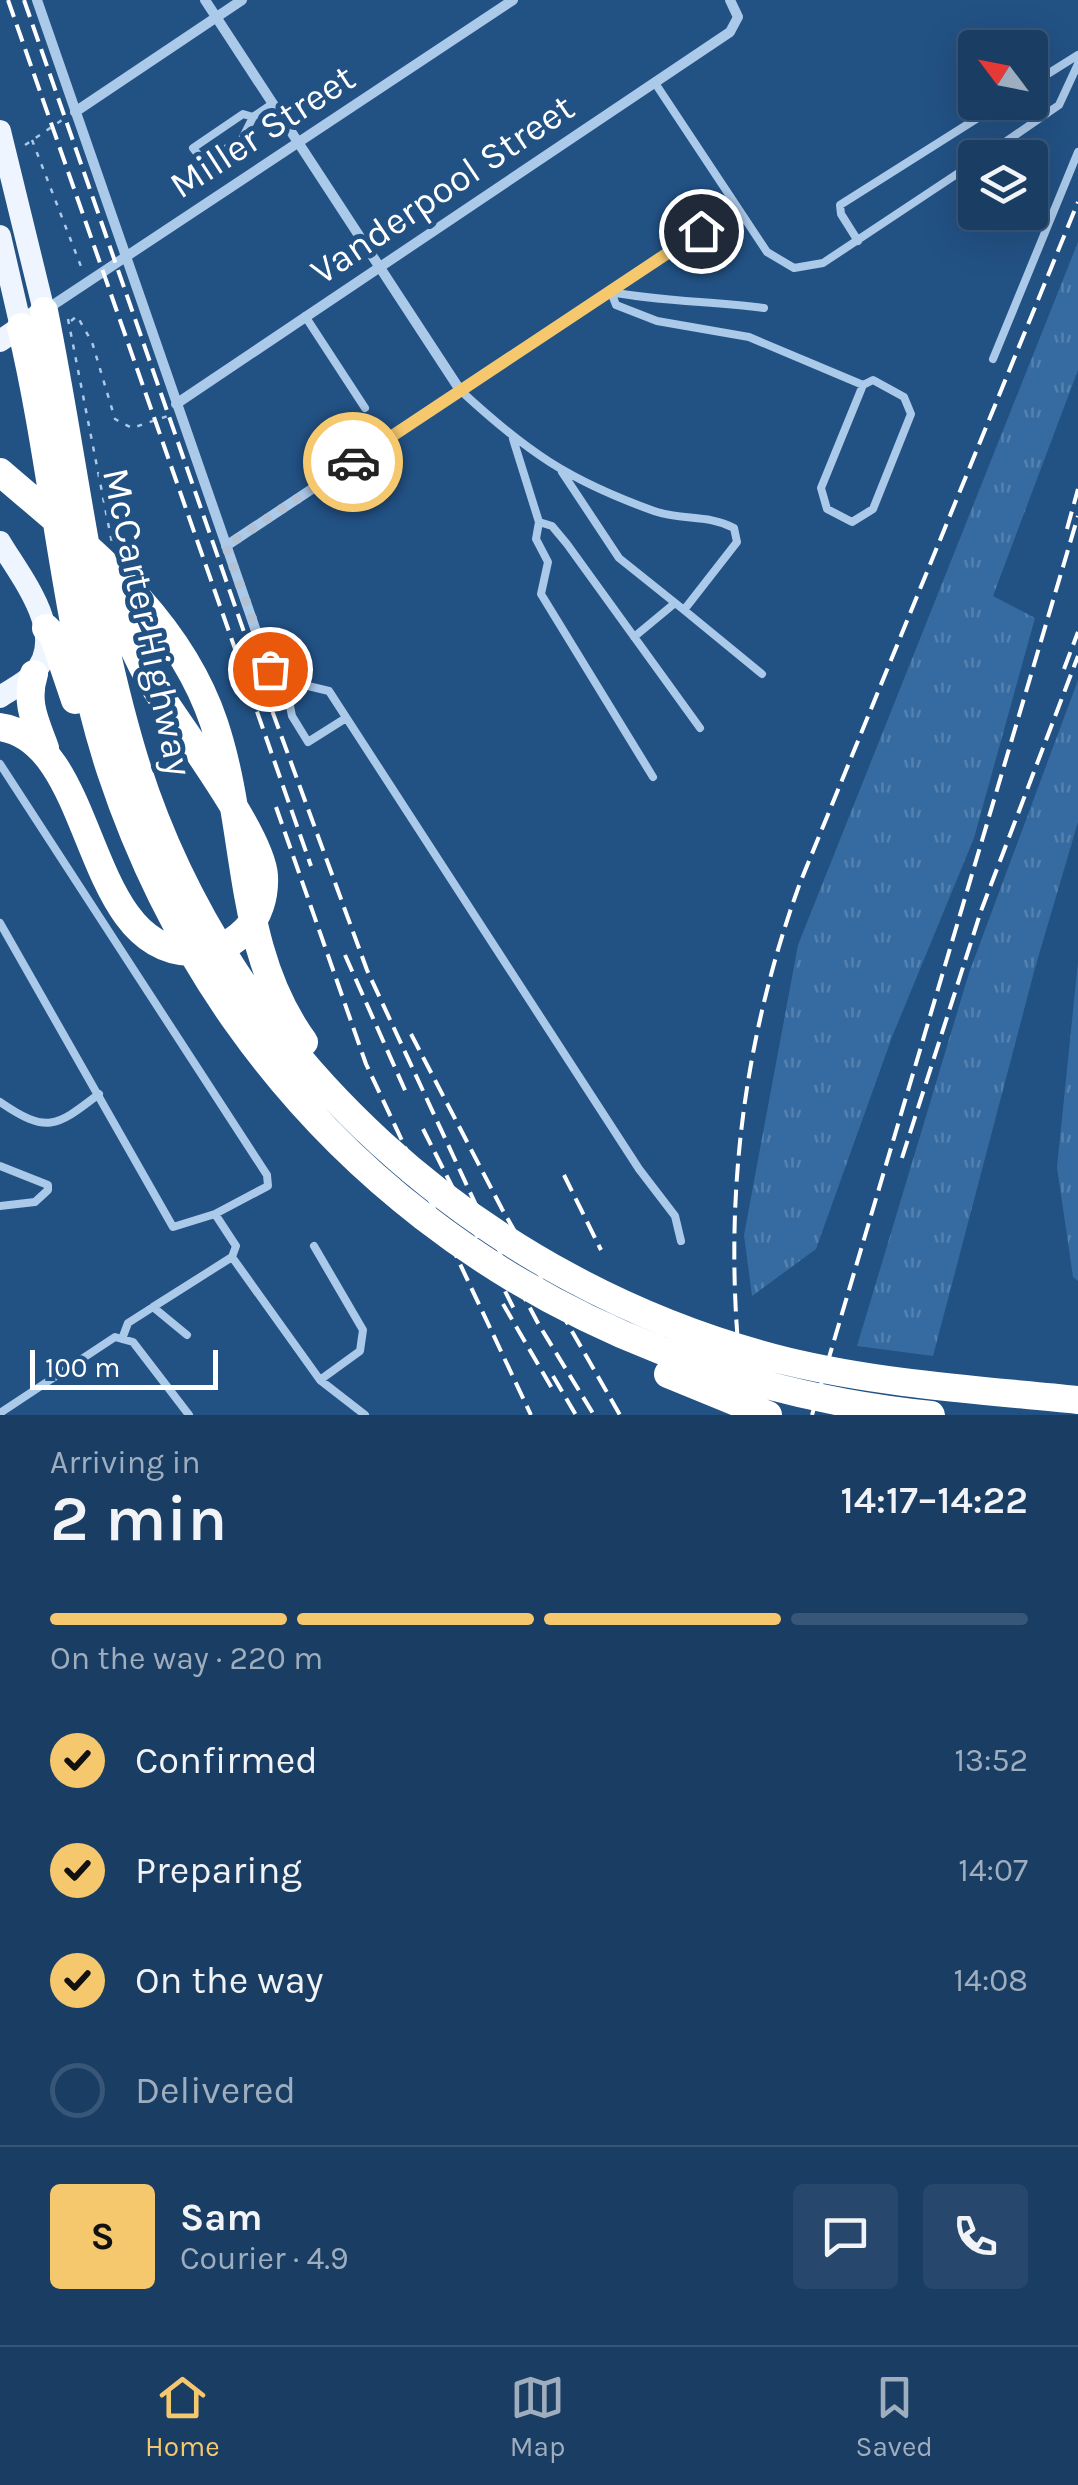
<!DOCTYPE html>
<html lang="en">
<head>
<meta charset="utf-8">
<style>
  body { margin:0; font-family:Karla,sans-serif; background:#27486c; color:#f1f3f6; height:100vh; display:flex; flex-direction:column; font-size:38px; white-space:nowrap }
  * { box-sizing:border-box; margin:0 }
  p { font-size:32px; color:#9faebe }
  .icon { flex:none; width:55px; height:55px; fill:none; stroke:currentColor; stroke-width:2; stroke-linecap:round; stroke-linejoin:round }
  .map { position:relative; height:1415px; overflow:hidden }
  .details { display:flex; flex-direction:column; background:#1a3d63; flex:1 }
  .details>* { flex:none }
  .needle { width:65px; rotate:302deg }
  .buttons { position:absolute; left:958px; top:30px; display:grid; gap:20px }
  .buttons a { display:grid; place-items:center; width:90px; height:90px; border-radius:10px; background:#1a3d63; box-shadow:0 10px 40px #0002,0 0 0 2px #385678; font-size:50px }
  .scale { position:absolute; left:30px; bottom:25px; width:188px; box-sizing:border-box; padding-left:10px; border:5px solid #fff; border-top:0; font-size:28px; line-height:35px; white-space:nowrap; color:#fff; -webkit-text-stroke:8px #225184; paint-order:stroke }
  .pin { position:absolute; display:grid; place-items:center; width:85px; height:85px; color:#fff; margin:-42px; border:5px solid #fff; border-radius:50%; box-shadow:0 2px 10px #0007 }
  .courier { position:absolute; display:grid; place-items:center; width:100px; height:100px; margin:-50px; border:8px solid #f5c86d; border-radius:50%; background:#fff; color:#222; box-shadow:0 2px 12px #0007 }
  .headline em { font-style:normal; font-weight:600 }
  .headline div { display:flex; flex-direction:column-reverse }
  .headline { display:flex; align-items:center; justify-content:space-between; height:170px; padding:0 50px }
  h1 { font-size:65px; font-weight:600; line-height:75px }
  .bar { display:grid; grid-template-columns:repeat(4,1fr); gap:15px 10px; align-content:center; height:120px; padding:0 50px }
  .bar i { height:12px; border-radius:8px; background:#385678 }
  .bar .selected { background:#f5c86d }
  .bar p { grid-column:span 4 }
  .line { display:flex; align-items:center; gap:25px; padding:0 50px; border-top:2px solid #385678 }
  .line div { flex:1 }
  .round { display:grid; place-items:center; flex:none; width:105px; height:105px; border-radius:10px; background:#27486c }
  ol { padding:0 50px; list-style:none }
  li { display:flex; align-items:center; gap:30px; height:110px }
  li p { margin-inline-start:auto }
  li .icon { padding:10px; border-radius:50%; background:#f5c86d; color:#111; stroke-width:4 }
  li:last-child { color:#9faebe }
  li i { width:55px; height:55px; border:5px solid #385678; border-radius:50% }
  .menu { display:flex; justify-content:space-around; align-items:center; height:140px; border-top:2px solid #385678; background:#1a3d63; font-size:28px; color:#9faebe }
  .menu a { display:grid; justify-items:center; gap:5px }
  .menu .selected { color:#f5c86d }
  .map>svg:first-child { display:block }
</style>
</head>
<body>
<div class="map">
<svg width="1078" height="1415" viewBox="0 0 1078 1415">
  <defs>
    <pattern id="grass-tufts" width="24" height="20" patternUnits="userSpaceOnUse" patternTransform="scale(2.5)"><rect width="24" height="20" fill="#366ba1"/><path d="M3 7l-1-3M5 7V3M7 7l1-3M15 17l-1-3M17 17v-4M19 17l1-3" fill="none" stroke="#5481af"/></pattern>
  </defs>
  <rect width="100%" height="100%" fill="#225184"/>
  <path fill="url(#grass-tufts)" d="M 1078,242 L 1078,370 L 993,596 L 1035,618 L 974,838 L 892,1037 L 816,1249 L 752,1296 L 744,1235 L 798,945 Z
    M 1078,680 L 1078,822 L 1035,968 L 933,1356 L 857,1346 L 969,973 Z
    M 1078,962 L 1078,1281 L 1073,1277 L 1057,1167 Z"/>
  <g fill="none" stroke-linecap="round" stroke-linejoin="round">
    <path stroke="#abc9e9" stroke-width="2.5" stroke-dasharray="5 8" stroke-linecap="butt" d="M 32,140 L 82,269
      M 25,145 L 65,118
      M 68,319 L 112,543
      M 71,321 L 77,316 L 92,342 L 115,419 L 132,428 L 168,416"/>
    <path stroke="#abc9e9" stroke-width="8" d="M 655,83 L 767,252 L 794,268 L 823,263 L 975,162
      M 1030,85 L 1078,55
      M 253,117 L 243,114 L 193,148 L 204,162 L 242,139 L 253,117 L 272,104
      M 982,158 L 1059,105 L 1078,64
      M 858,241 L 841,214 L 840,205 L 1003,102
      M 764,308 C 712,301 663,302 611,292 L 616,305 L 657,321 L 749,337 L 863,385 L 821,488 L 827,509 L 852,522 L 873,509 L 911,414 L 904,397 L 873,380 L 863,385
      M 305,316 L 365,408
      M 993,359 L 1078,152
      M 460,390 C 527,452 568,480 654,511 C 683,521 707,514 734,528 L 737,542 L 684,610 L 619,558 L 562,472
      M 513,439 L 539,522 L 552,526 L 567,544 L 700,728
      M 539,522 L 536,539 L 548,562 L 541,594 L 653,777
      M 684,610 L 762,674
      M 634,637 L 675,603
      M 346,718 L 308,742 L 292,716 L 287,691 L 304,685 L 329,691 L 639,1169 L 675,1216 L 681,1241
      M 0,764 L 267,1175 L 268,1186 L 215,1214 L 173,1227 L 0,923
      M 0,1102 C 48,1135 57,1126 99,1094
      M 0,1166 L 48,1185 L 48,1190 L 35,1202 L 0,1206
      M 314,1246 L 363,1330 L 360,1351 L 320,1380
      M 232,1257 L 320,1380 L 365,1415
      M 153,1307 L 232,1257 L 236,1246 L 215,1214
      M 122,1339 L 128,1323 L 153,1307 L 187,1335
      M 0,1413 L 115,1337 L 133,1342 L 189,1415"/>
    <path stroke="#abc9e9" stroke-width="10" d="M 37,0 L 273,680 L 276,687 L 287,691
      M 205,0 L 460,390
      M 75,112 L 242,0
      M 47,309 L 513,0
      M 176,404 L 730,32 L 738,17 L 730,0
      M 226,546 L 701,231"/>
    <path stroke="#eef5fe" stroke-width="22" d="M 0,131 L 44,311 L 0,341
      M 0,236 L 21,327
      M 0,542 C 20,576 70,636 33,674 C 25,683 10,690 0,697"/>
    <path stroke="#fff" stroke-width="28" d="M 44,311 C 74,459 90,613 134,758 C 226,1057 484,1286 786,1361 C 881,1384 981,1390 1078,1400
      M 21,327 C 56,474 64,629 111,772 C 233,1140 550,1376 931,1415
      M 0,472 C 84,545 177,613 214,723 C 250,830 235,947 304,1042
      M 46,628 L 53,635 L 75,700
      M 34,674 C 25,702 35,721 45,748
      M 0,727 C 97,741 82,948 190,952 C 210,953 230,946 245,931 C 259,917 265,896 264,876 C 262,834 175,721 150,680 C 134,653 124,625 111,597
      M 668,1374 L 768,1415"/>
    <path stroke="#fff" stroke-width="4" stroke-dasharray="18 8" stroke-linecap="butt" d="M 8,0 L 311,866
      M 24,0 L 259,675 L 367,970 L 482,1218 L 539,1325 L 594,1415
      M 1067,529 L 1078,489
      M 1064,669 L 1078,632
      M 276,807 L 366,1064 L 531,1415
      M 345,955 L 408,1097
      M 411,1034 L 502,1209 L 620,1415
      M 423,1129 L 515,1311
      M 902,1158 L 981,911 L 1078,656
      M 564,1175 L 601,1250
      M 503,1304 L 553,1390
      M 553,1376 L 576,1415
      M 746,1415 C 720,1233 737,1056 800,883 L 1078,202
      M 812,1415 L 1078,516"/>
  </g>
  <g fill="none" stroke-linecap="round" stroke-linejoin="round">
    <path stroke="#b2c2d4" stroke-width="10" stroke-dasharray="0 18" d="M 270,669 L 226,546 L 353,462"/>
    <path stroke="#f5c86d" stroke-width="12" d="M 353,462 L 701,231"/>
  </g>
  <g text-anchor="middle" stroke-width="10" stroke-linejoin="round" paint-order="stroke">
    <g font-size="38" fill="#fff" stroke="#225184">
      <text transform="translate(262 131) rotate(-33)" y="13">Miller Street</text>
      <text transform="translate(442 189) rotate(-34)" y="13">Vanderpool Street</text>
      <text transform="translate(148 622) rotate(78)" y="13">McCarter Highway</text>
    </g>
  </g>
</svg>
<div class="buttons">
<a><svg class="needle" viewBox="-14 -14 28 28"><path d="M0-13l5 13h-10z" fill="#e53935"/><path d="M0 13l5-13h-10z" fill="#9faebe"/></svg></a>
<a><svg class="icon" aria-label="layers" viewBox="0 0 24 24"><path d="M12 4l9 5-9 5-9-5zM3 14l9 5 9-5"/></svg></a>
</div>
<div class="scale">100 m</div>
<div class="pin" style="left:270px;top:669px;background:#ea580c"><svg class="icon" aria-label="bag" viewBox="0 0 24 24"><path d="M5 8h14l-1 12H6zM9 8a3 3 0 0 1 6 0"/></svg></div>
<div class="pin" style="left:701px;top:231px;background:#1f2937"><svg class="icon" aria-label="home" viewBox="0 0 24 24"><path d="M3 11l9-7 9 7M6 9v11h12V9"/></svg></div>
<div class="courier" style="left:353px;top:462px"><svg class="icon" aria-label="car" viewBox="0 0 24 24"><path d="M5 17H2v-5l4-1 3-4h7l3 4 3 1v5h-3M9 17h6M6 11h13"/><circle cx="7" cy="17" r="2"/><circle cx="17" cy="17" r="2"/></svg></div>
</div>
<section class="details">
<div class="headline"><div><h1>2 min</h1><p>Arriving in</p></div><em>14:17–14:22</em></div>
<div class="bar"><i class="selected"></i><i class="selected"></i><i class="selected"></i><i></i><p>On the way · 220 m</p></div>
<ol>
<li><svg class="icon" aria-label="check" viewBox="0 0 24 24"><path d="M5 12l5 5 9-10"/></svg>Confirmed<p>13:52</p></li>
<li><svg class="icon" aria-label="check" viewBox="0 0 24 24"><path d="M5 12l5 5 9-10"/></svg>Preparing<p>14:07</p></li>
<li><svg class="icon" aria-label="check" viewBox="0 0 24 24"><path d="M5 12l5 5 9-10"/></svg>On the way<p>14:08</p></li>
<li><i></i>Delivered</li>
</ol>
<div class="line" style="height:180px"><b class="round" style="background:#f5c86d;color:#111">S</b><div><b>Sam</b><p>Courier · 4.9</p></div><a class="round"><svg class="icon" aria-label="chat" viewBox="0 0 24 24"><path d="M4 5h16v11H9l-5 4z"/></svg></a><a class="round"><svg class="icon" aria-label="phone" viewBox="0 0 24 24"><path d="M5 4h4l2 5-3 2q2 4 5 5l2-3 5 2v4C11 20 4 13 5 4z"/></svg></a></div>
</section>
<nav class="menu">
<a class="selected"><svg class="icon" aria-label="home" viewBox="0 0 24 24"><path d="M3 11l9-7 9 7M6 9v11h12V9"/></svg>Home</a>
<a><svg class="icon" aria-label="map" viewBox="0 0 24 24"><path d="M3 6l6-2 6 2 6-2v14l-6 2-6-2-6 2zM9 4v14M15 6v14"/></svg>Map</a>
<a><svg class="icon" aria-label="saved" viewBox="0 0 24 24"><path d="M7 4h10v16l-5-4-5 4z"/></svg>Saved</a>
</nav>
</body>
</html>
